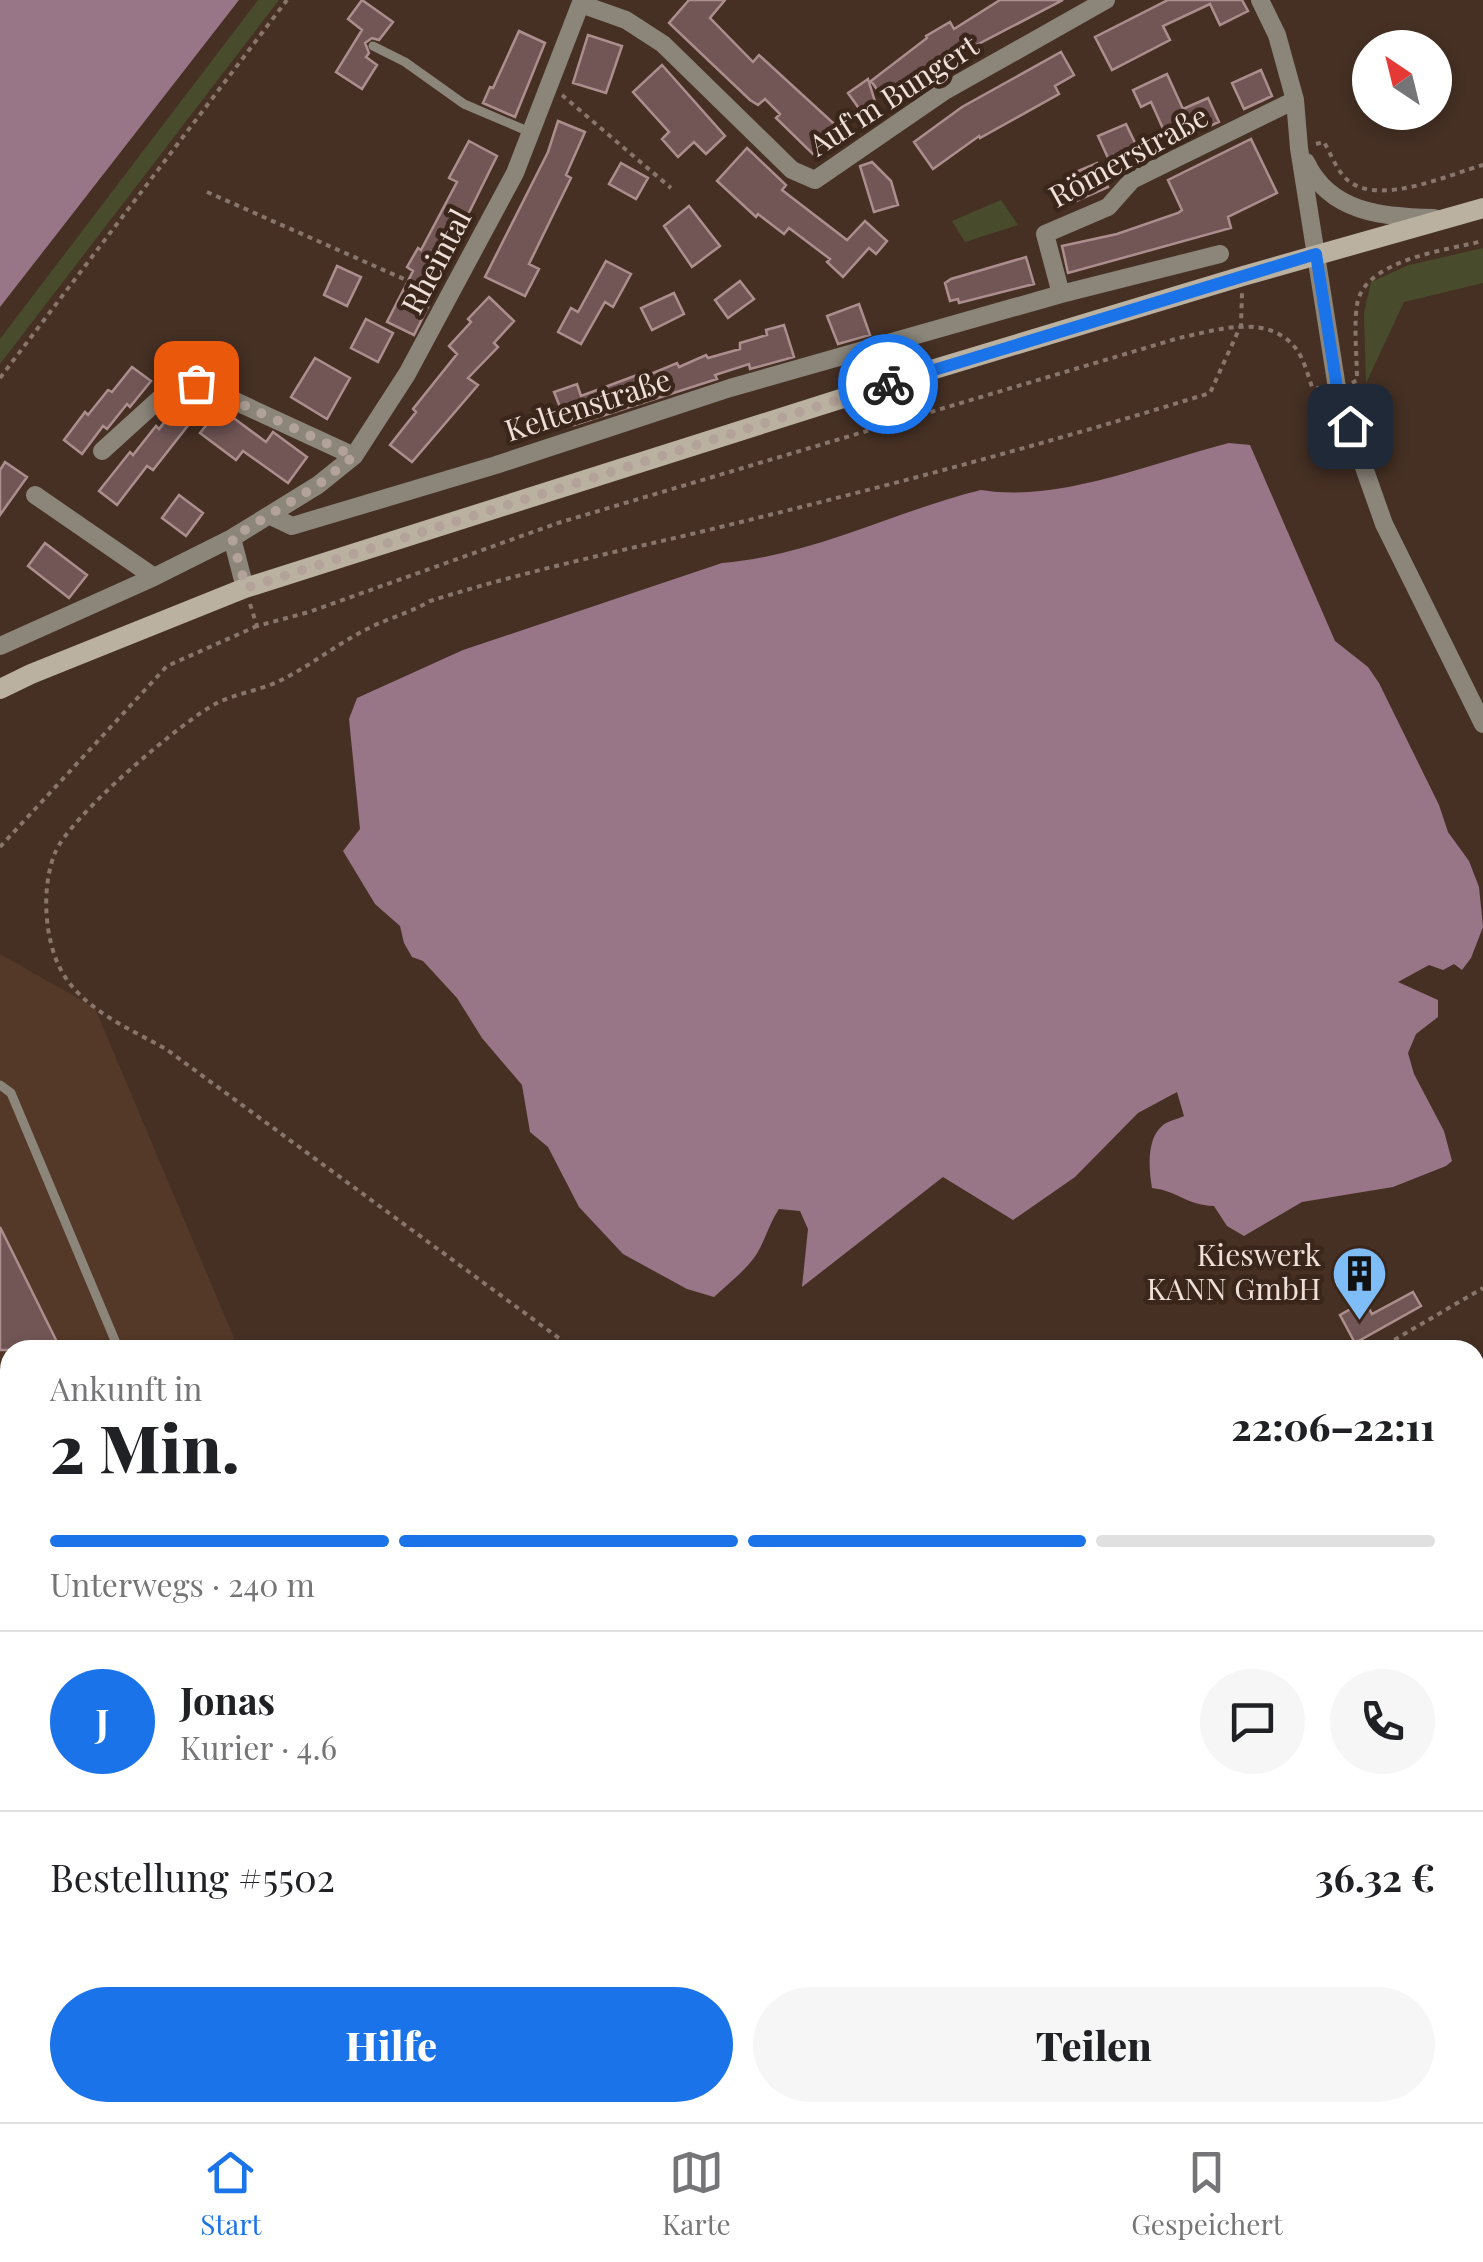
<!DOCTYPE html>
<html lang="de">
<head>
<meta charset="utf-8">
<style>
  body { margin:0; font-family:"Playfair Display",serif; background:#f6f6f6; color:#202124; height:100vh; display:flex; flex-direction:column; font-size:38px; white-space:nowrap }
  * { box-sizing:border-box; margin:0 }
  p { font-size:32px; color:#757577 }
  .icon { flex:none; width:55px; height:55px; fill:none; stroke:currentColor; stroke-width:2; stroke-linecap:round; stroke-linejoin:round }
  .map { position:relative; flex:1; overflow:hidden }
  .drawer { position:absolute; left:0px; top:1340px; width:1485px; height:782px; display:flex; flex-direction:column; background:#fff; border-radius:30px 30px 0 0; box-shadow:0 5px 15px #0003 }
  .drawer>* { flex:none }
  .needle { width:65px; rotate:325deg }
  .tools { position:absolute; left:1352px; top:30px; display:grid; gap:20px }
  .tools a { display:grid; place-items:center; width:100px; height:100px; border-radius:50%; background:#fff; box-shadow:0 5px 15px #0003; font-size:50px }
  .pin { position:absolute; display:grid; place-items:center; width:85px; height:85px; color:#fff; margin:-42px; border-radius:20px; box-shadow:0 5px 15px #0006 }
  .courier { position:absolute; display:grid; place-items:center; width:100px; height:100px; margin:-50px; border:8px solid #1a73e8; border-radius:50%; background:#fff; color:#222; box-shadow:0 2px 12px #0007 }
  .overview em { font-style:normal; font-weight:800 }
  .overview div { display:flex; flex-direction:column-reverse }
  .overview { display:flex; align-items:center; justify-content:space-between; height:170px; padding:0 50px }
  h1 { font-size:65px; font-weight:800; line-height:75px }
  .bar { display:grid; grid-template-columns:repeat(4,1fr); gap:15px 10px; align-content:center; height:120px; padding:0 50px }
  .bar i { height:12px; border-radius:8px; background:#e0e0e0 }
  .bar .on { background:#1a73e8 }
  .bar p { grid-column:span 4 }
  .line { display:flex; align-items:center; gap:25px; padding:0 50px; border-top:2px solid #e0e0e0 }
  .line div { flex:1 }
  .round { display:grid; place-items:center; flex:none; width:105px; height:105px; border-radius:52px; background:#f6f6f6 }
  .primary-button { display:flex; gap:20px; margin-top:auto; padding:20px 50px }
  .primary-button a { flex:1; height:115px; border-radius:60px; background:#1a73e8; color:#fff; font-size:40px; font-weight:800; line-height:115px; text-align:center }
  .primary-button a+a { background:#f6f6f6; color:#202124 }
  .tab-bar { display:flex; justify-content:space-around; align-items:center; height:140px; border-top:2px solid #e0e0e0; background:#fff; font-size:28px; color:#757577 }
  .tab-bar a { display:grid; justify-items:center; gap:5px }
  .tab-bar .on { color:#1a73e8 }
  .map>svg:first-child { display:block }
</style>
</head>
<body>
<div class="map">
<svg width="1483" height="2122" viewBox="0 0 1483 2122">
  <rect width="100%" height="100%" fill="#463024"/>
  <path fill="#543828" d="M 0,954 L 95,1008 L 239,1350 L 10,1350 L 10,2112 L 846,2112 L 849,2122 L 0,2122 Z
    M 1053,2112 L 1370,2112 L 1373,2122 L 1024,2122 Z"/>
  <path fill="#484c2c" d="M 258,0 L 279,0 L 0,364 L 0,339 Z
    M 1001,200 L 1018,225 L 965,242 L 952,221 Z
    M 1483,248 L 1483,283 L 1404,302 L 1366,383 L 1364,313 L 1371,282 L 1409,265 Z
    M 1483,1979 L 1483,2122 L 1373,2122 L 1370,2113 L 1475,2112 L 1475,1981 Z"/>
  <path fill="#997588" d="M 0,0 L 239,0 L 0,307 Z
    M 1229,443 L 1250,445 L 1335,641 L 1368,667 L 1379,683 L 1439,805 L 1448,832 L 1469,861 L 1479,887 L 1483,927 L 1471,958 L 1462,970 L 1454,964 L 1443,970 L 1429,965 L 1398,982 L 1438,1000 L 1438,1017 L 1416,1034 L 1408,1053 L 1414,1074 L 1444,1131 L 1452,1161 L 1446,1166 L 1393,1187 L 1302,1202 L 1244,1236 L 1227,1226 L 1214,1206 C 1186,1205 1178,1191 1152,1188 C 1149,1170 1146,1140 1162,1126 C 1167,1121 1178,1119 1184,1116 L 1177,1092 L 1138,1113 L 1075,1177 L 1013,1220 L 943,1177 L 802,1287 L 808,1229 L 800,1211 L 779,1209 C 769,1224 765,1241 756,1255 C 745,1271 728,1284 714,1297 L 687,1289 L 623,1254 L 579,1207 L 548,1147 L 530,1132 L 522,1085 L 482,1038 L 457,998 L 423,961 L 412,957 L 404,943 L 400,926 L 375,904 L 343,851 L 360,829 L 349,719 L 357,698 L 463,650 L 722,563 C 812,556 895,511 981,490 C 1059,503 1154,462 1229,443 Z
    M 1483,1606 L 1483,1903 L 1475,1905 L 1475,1609 Z"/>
  <path fill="#725656" stroke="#ad8e8e" stroke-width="2.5" d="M 362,0 L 393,22 L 379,40 L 372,38 L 365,43 L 369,53 L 366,57 L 377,65 L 362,89 L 336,72 L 362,30 L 348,19 Z
    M 689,0 L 725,0 L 710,18 L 753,62 L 759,55 L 843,132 L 817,158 L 776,118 L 780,114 L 765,99 L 758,105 L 750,100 L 669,23 Z
    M 1000,0 L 1063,0 L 942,63 L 886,102 L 871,81 L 927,38 L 926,36 L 950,22 L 954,29 Z
    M 1168,0 L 1242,0 L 1248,11 L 1220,25 L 1210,4 L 1163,26 L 1170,40 L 1112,70 L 1095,37 Z
    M 519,31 L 545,43 L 515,117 L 483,103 L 490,87 L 493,88 Z
    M 588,35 L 622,46 L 606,93 L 573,83 Z
    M 1061,52 L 1074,75 L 1055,86 L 1059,94 L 980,138 L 979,136 L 933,169 L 914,142 L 962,107 Z
    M 662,65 L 725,136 L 706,154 L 694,142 L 678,157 L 662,139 L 669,132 L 633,92 Z
    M 1261,70 L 1272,96 L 1244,109 L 1232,83 Z
    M 1167,74 L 1183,109 L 1208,98 L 1219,122 L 1170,144 L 1151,102 L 1141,107 L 1133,90 Z
    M 868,79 L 877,108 L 865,117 L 848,93 Z
    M 558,121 L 585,132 L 566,175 L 571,178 L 529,264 L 539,269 L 525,296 L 485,277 L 548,152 Z
    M 1126,124 L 1137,147 L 1109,160 L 1098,136 Z
    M 1251,139 L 1277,193 L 1228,217 L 1231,228 L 1068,273 L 1062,246 L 1117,234 L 1178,213 L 1182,210 L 1168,180 Z
    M 469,141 L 497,156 L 447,257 L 419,301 L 429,305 L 414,335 L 387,322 L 413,271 L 407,267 L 418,248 L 421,250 L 457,182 L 449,178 Z
    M 747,148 L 786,185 L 782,190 L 847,240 L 865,221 L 887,241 L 876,254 L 869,248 L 843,277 L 827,262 L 830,259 L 789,228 L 784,234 L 758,214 L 756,217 L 717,181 Z
    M 872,162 L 891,181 L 898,205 L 874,212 L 860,166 Z
    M 621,163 L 648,178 L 636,199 L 609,184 Z
    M 1097,163 L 1108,187 L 1069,204 L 1061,187 L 1074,181 L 1071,174 Z
    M 689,206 L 720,246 L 692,267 L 664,226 Z
    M 1026,257 L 1034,284 L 959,303 L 958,299 L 950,301 L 945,283 L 951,279 Z
    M 606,261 L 631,274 L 613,307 L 605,302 L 581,344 L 558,332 L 571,308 L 578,312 Z
    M 337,266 L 361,277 L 347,306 L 324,295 Z
    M 740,281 L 754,299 L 728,318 L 715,300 Z
    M 674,293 L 684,314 L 652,330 L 641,308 Z
    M 489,297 L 514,321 L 494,343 L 498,347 L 468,378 L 478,385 L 412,462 L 390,445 L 416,412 L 413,409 L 457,354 L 449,346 L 471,322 L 468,319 Z
    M 859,304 L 870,335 L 838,344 L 827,316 Z
    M 366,319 L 393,333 L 378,362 L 351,348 Z
    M 784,325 L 794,357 L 750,369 L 749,364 L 715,375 L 717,379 L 568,427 L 554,392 L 577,384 L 581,396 L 640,374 L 641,378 L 677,363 L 679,367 L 706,355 L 708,358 L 740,349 L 740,343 L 767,335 L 766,330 Z
    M 315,358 L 350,378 L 327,419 L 291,397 Z
    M 132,367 L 151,381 L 130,407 L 127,404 L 107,429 L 103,426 L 82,454 L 64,440 L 85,412 L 88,415 L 108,390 L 112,392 Z
    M 181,401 L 197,414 L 153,470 L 147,466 L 117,505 L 99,491 L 130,452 L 133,455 L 156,426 L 159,429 Z
    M 220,408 L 266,442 L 273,432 L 307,457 L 288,483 L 243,451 L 236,460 L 200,433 Z
    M 5,462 L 27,477 L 0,515 L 0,470 Z
    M 179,495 L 203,513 L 186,536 L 162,518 Z
    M 45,543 L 87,575 L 69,598 L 28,566 Z
    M 0,1227 L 57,1342 L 41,1350 L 0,1350 Z
    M 1413,1292 L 1421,1306 L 1355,1343 L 1340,1315 L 1365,1301 L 1372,1314 Z"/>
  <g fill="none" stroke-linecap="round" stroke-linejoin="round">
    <path stroke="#88756b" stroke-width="4" stroke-dasharray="5 5" stroke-linecap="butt" d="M 562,95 L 671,188
      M 1316,144 L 1324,142 C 1331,154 1338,174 1350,182 C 1382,205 1448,175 1483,165
      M 207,192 L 431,291
      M 0,378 L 287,0
      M 1352,383 L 1357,380 C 1357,357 1353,320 1358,300 C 1370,259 1447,250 1483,241
      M 250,604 L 257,626 L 309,612 L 558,523 L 1179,338 C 1217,330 1269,312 1297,350 C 1304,360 1308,375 1312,387 L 1322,389
      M 0,847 L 167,666 L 257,626
      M 575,1350 L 166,1049 C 130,1029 84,1010 62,972 C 44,940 41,887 55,853 C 69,817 182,721 217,703 C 235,694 256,691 275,683 C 308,668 335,645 367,629 C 388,618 410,613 430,601 C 519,573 606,554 696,533 C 869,491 1040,446 1210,393 L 1241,325 L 1242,293
      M 1377,1350 L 1483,1288
      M 1475,1946 L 1483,1944"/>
    <path stroke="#8b857a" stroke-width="9" d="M 373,46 L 405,62 L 464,104 L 532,133
      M 0,1085 L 11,1093 L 119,1350
      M 0,2091 L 10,2112
      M 498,2112 L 503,2122"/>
    <path stroke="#8b857a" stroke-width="18" d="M 1260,0 L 1277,35 L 1295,100 L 1299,148 L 1338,394 L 1384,524 L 1483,724
      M 581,4 L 626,20 L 663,44 L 792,170 L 815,180 L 943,92 L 1106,0
      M 1306,162 C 1330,213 1383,217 1434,218
      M 1061,294 L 1045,234 L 1108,207 L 1132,180 L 1295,100
      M 102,451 L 177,383 L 196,383 L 354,456
      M 35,495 L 154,577
      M 271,516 L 292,526 L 496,465 L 730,388 L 1061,294 L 1220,254
      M 245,588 L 232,538 L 318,485 L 354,456 L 407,374 L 515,173 L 582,0
      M 0,646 L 154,577 L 232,538"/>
    <path stroke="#bbb1a1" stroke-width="20" d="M 0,689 L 31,674 L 245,588 L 938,368 L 1243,276 L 1483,208"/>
  </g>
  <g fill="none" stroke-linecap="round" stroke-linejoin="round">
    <path stroke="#b3a299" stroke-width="10" stroke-dasharray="0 18" d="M 196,383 L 354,456 L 318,485 L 232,538 L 246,588 L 888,384"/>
    <path stroke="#1a73e8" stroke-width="12" d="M 888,384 L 1316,254 L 1338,394 L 1350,426"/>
  </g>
  <defs>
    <symbol id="building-pin" viewBox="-11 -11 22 30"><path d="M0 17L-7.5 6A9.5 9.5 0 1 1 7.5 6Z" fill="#7fbdf9" stroke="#3b261b"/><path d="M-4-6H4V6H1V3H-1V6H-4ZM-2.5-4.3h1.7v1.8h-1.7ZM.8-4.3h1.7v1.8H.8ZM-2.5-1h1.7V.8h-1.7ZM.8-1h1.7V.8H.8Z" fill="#111"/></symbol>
  </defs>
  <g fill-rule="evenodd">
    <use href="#building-pin" x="1328" y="1242" width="63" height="86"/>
  </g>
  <g text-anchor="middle" stroke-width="9" stroke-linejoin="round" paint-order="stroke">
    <g font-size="30" fill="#eee0d8" stroke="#3b261b">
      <text transform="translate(894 96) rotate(-33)" y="10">Auf'm Bungert</text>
      <text transform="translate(1129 157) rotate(-29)" y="10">Römerstraße</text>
      <text transform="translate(437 262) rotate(-62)" y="10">Rheintal</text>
      <text transform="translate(588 406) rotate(-18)" y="10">Keltenstraße</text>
    </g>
    <g font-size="30" fill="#eee0d8" stroke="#3b261b" text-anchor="end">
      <text x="1321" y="1266">Kieswerk<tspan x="1321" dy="34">KANN GmbH</tspan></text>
    </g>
  </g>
</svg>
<div class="tools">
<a><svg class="needle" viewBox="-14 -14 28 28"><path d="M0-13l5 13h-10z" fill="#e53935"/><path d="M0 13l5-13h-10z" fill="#757577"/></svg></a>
</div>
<div class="pin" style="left:196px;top:383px;background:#ea580c"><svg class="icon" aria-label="bag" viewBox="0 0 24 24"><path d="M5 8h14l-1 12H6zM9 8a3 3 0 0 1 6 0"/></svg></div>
<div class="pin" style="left:1350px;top:426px;background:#1f2937"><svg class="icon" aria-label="home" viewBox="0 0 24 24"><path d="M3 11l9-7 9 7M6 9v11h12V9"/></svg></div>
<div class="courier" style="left:888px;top:384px"><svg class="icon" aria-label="bike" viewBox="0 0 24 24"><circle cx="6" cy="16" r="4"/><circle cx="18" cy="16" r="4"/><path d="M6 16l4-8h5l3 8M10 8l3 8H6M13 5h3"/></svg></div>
<section class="drawer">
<div class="overview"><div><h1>2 Min.</h1><p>Ankunft in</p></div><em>22:06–22:11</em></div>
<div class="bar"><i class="on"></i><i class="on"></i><i class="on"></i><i></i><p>Unterwegs · 240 m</p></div>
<div class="line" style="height:180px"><b class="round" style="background:#1a73e8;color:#fff">J</b><div><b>Jonas</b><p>Kurier · 4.6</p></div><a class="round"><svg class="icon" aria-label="chat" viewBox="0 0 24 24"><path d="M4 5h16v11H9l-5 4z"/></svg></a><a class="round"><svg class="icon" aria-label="phone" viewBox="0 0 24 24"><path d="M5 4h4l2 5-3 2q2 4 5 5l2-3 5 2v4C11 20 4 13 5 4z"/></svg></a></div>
<div class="line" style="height:130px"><div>Bestellung #5502</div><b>36.32 €</b></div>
<div class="primary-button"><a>Hilfe</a><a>Teilen</a></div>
</section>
</div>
<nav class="tab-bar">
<a class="on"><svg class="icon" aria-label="home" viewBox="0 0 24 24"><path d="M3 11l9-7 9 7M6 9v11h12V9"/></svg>Start</a>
<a><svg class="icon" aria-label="map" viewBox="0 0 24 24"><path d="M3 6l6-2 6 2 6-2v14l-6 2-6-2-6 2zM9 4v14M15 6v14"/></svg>Karte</a>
<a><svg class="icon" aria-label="saved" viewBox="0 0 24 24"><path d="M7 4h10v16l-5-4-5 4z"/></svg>Gespeichert</a>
</nav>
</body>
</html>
